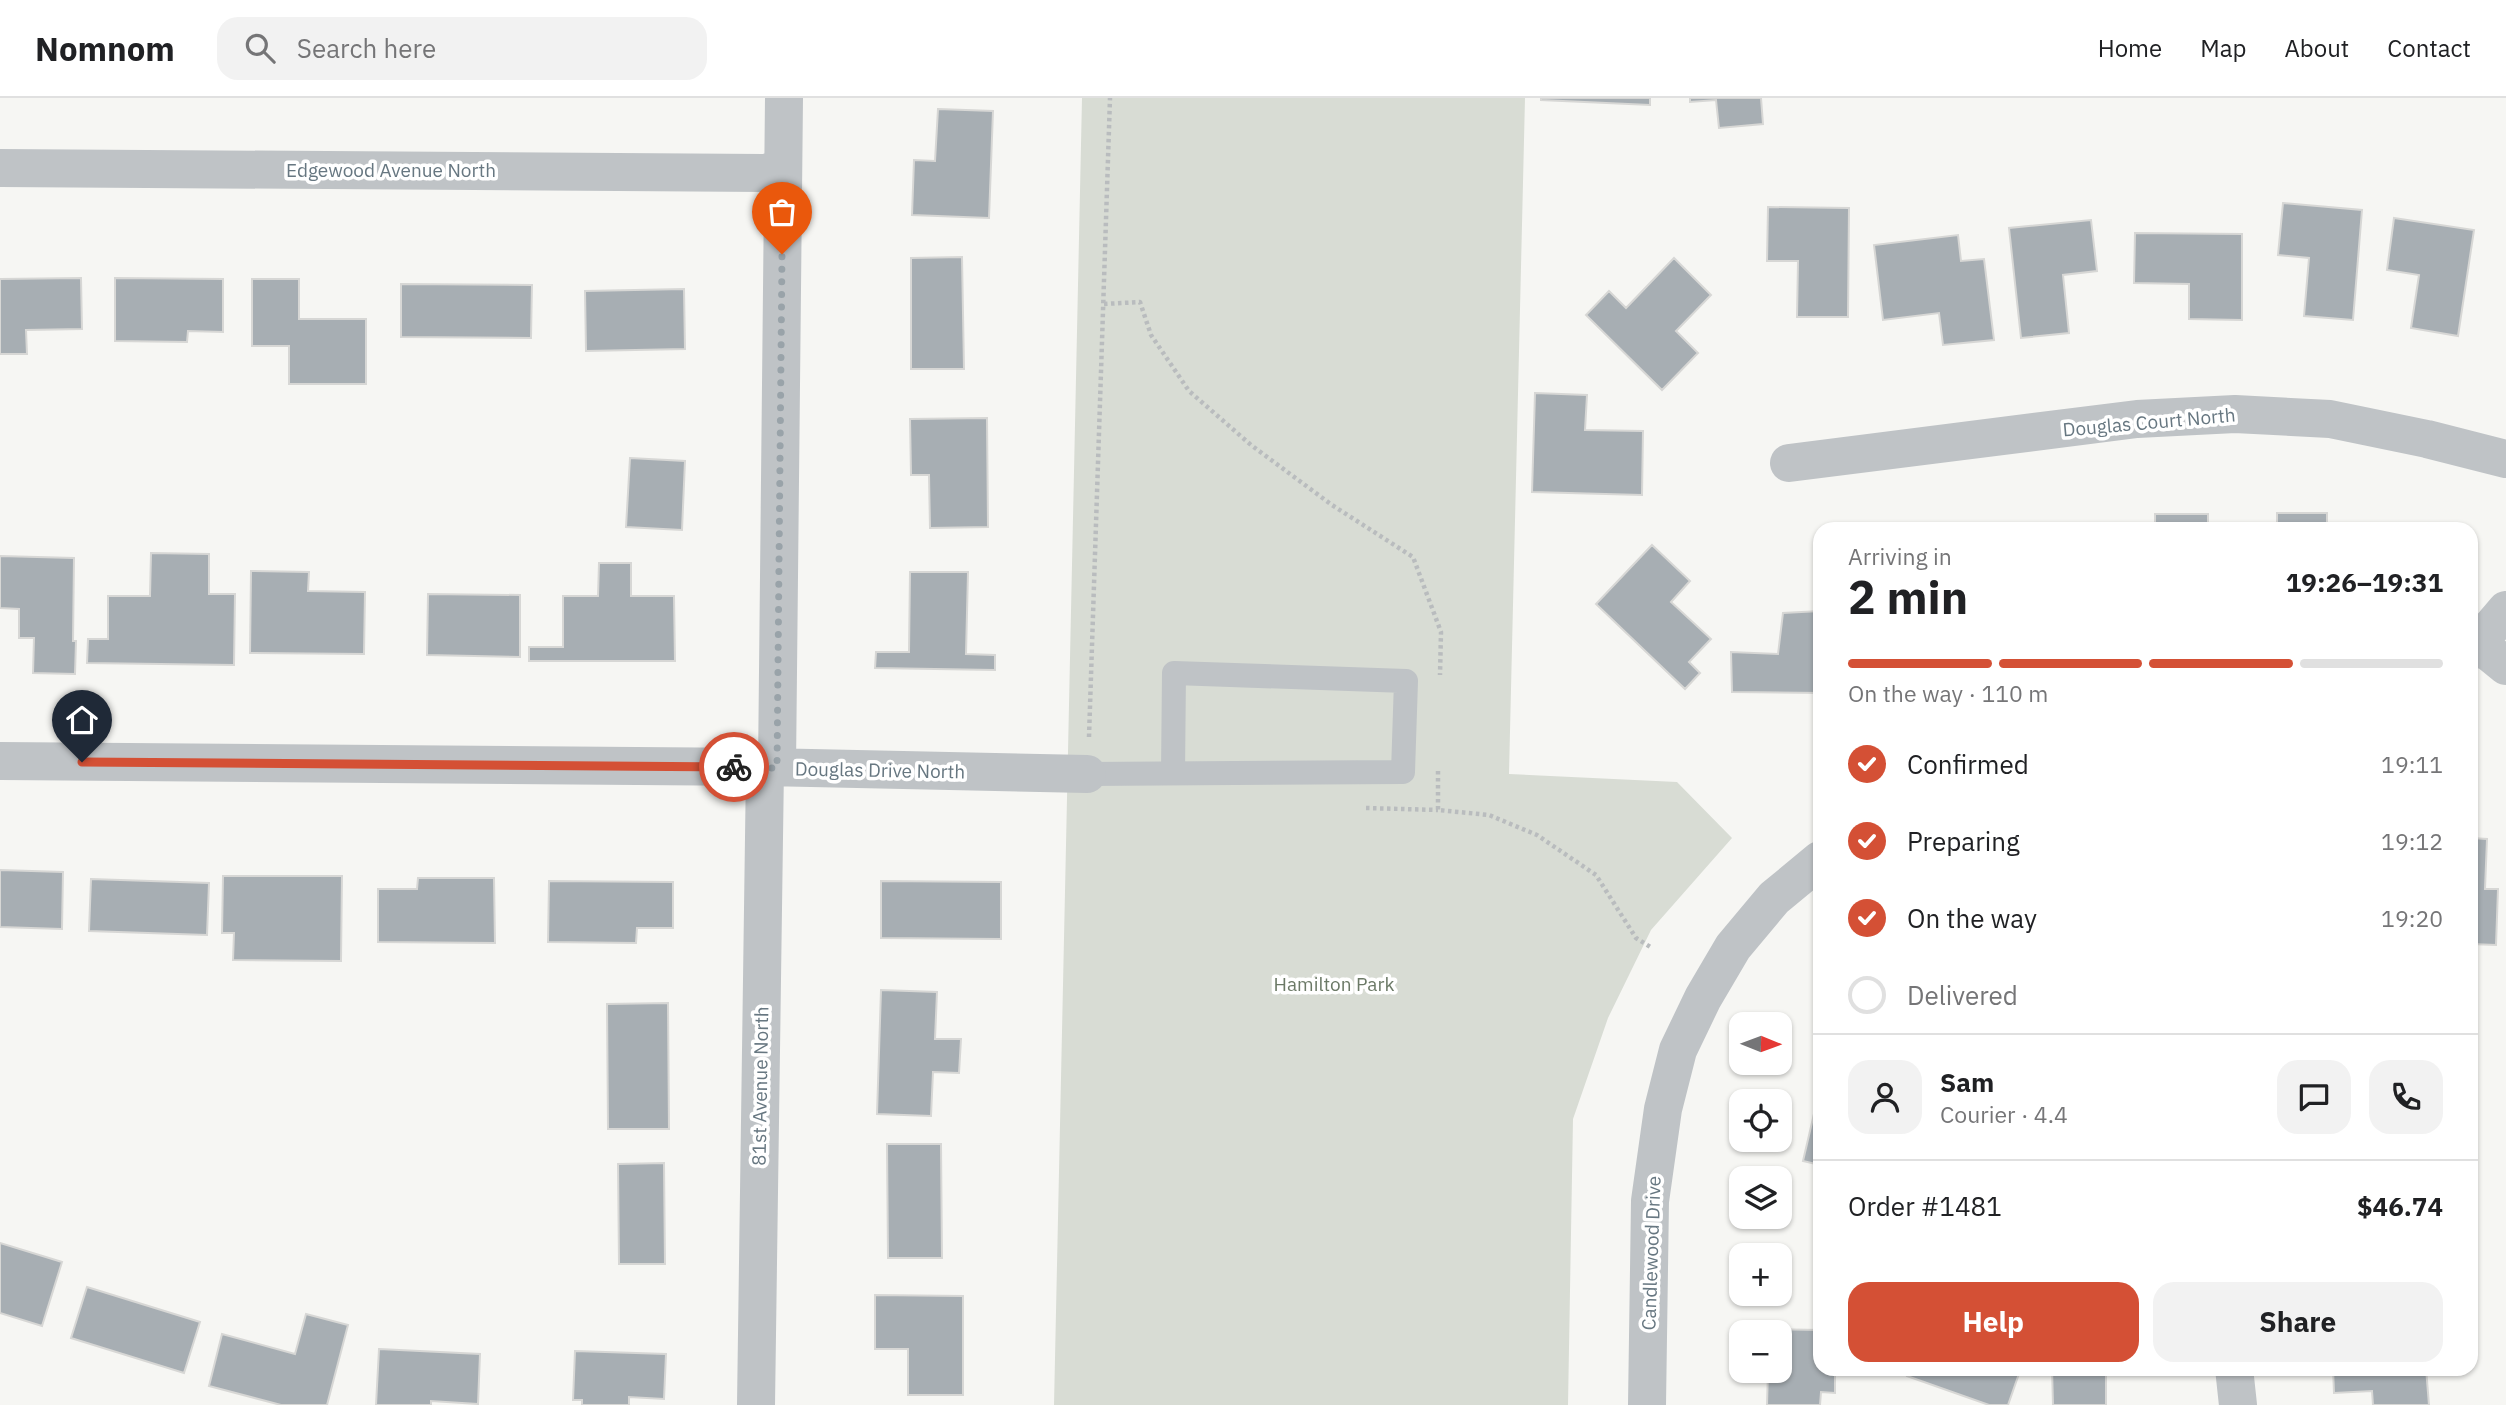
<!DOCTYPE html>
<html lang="en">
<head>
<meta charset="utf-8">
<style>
  body { margin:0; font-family:"IBM Plex Sans",sans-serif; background:#f2f2f2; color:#202124; height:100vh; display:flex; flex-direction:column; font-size:26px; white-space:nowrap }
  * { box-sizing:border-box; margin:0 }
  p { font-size:23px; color:#757577 }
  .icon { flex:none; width:38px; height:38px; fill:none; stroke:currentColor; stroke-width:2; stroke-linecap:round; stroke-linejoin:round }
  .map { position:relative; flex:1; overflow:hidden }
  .sheet { position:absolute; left:1813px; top:424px; width:665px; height:854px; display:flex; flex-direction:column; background:#fff; border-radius:21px; box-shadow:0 2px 5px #0004 }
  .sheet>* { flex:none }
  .needle { width:46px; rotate:91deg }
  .controls { position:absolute; left:1729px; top:914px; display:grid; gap:14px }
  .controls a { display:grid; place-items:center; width:63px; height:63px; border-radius:14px; background:#fff; box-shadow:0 2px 5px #0004; font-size:35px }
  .pin { position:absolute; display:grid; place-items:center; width:60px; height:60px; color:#fff; margin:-72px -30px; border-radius:50% 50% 50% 0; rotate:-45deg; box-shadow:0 0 7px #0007 }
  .pin .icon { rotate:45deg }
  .courier { position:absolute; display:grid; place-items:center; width:70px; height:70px; margin:-35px; border:5px solid #d45035; border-radius:50%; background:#fff; color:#222; box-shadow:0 2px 9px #0007 }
  .headline em { font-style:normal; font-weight:800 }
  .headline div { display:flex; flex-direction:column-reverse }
  .headline { display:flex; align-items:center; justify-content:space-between; height:119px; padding:0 35px }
  h1 { font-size:46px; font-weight:800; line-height:52px }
  .bar { display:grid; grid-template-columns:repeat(4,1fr); gap:10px 7px; align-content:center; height:84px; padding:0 35px }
  .bar i { height:9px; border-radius:5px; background:#e0e0e0 }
  .bar .current { background:#d45035 }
  .bar p { grid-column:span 4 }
  .line { display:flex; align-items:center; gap:18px; padding:0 35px; border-top:2px solid #e0e0e0 }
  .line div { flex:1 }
  .round { display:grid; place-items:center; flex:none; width:74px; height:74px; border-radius:21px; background:#f2f2f2 }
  ol { padding:0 35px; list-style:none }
  li { display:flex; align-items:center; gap:21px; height:77px }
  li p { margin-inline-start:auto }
  li .icon { padding:7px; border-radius:50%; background:#d45035; color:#fff; stroke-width:4 }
  li:last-child { color:#757577 }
  li i { width:38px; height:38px; border:4px solid #e0e0e0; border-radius:50% }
  .button { display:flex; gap:14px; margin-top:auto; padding:14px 35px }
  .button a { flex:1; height:80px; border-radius:21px; background:#d45035; color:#fff; font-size:28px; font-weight:800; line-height:80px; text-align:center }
  .button a+a { background:#f2f2f2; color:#202124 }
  header { display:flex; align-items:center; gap:42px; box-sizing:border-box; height:98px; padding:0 35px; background:#fff; border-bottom:2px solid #e0e0e0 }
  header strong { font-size:33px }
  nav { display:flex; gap:38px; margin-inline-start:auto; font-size:24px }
  .search { width:490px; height:63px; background:#f2f2f2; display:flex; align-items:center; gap:18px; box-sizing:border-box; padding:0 24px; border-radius:21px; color:#757577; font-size:26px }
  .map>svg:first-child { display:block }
</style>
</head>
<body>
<header>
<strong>Nomnom</strong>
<div class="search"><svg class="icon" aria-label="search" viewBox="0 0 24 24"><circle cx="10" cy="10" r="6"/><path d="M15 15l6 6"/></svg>Search here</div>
<nav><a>Home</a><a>Map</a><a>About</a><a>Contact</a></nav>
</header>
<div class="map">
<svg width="2506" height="1307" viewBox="0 0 2506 1307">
  <rect width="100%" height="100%" fill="#f6f6f3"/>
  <path fill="#d8dcd4" d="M 1082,0 L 1525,0 L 1509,676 L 1677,684 L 1732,740 L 1651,832 L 1608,920 L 1573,1021 L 1568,1307 L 1054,1307 Z"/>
  <path fill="#a7aeb3" stroke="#d7d7d5" stroke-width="2" d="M 1541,0 L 1650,0 L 1650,7 L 1541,2 Z
    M 1690,0 L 1761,0 L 1763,26 L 1719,30 L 1716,2 L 1690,4 Z
    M 938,11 L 993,13 L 989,120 L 912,117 L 914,62 L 935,63 Z
    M 2283,105 L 2362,112 L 2353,222 L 2304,218 L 2309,160 L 2278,157 Z
    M 1768,109 L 1849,110 L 1848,219 L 1797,219 L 1798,163 L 1767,163 Z
    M 2394,120 L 2474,132 L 2458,238 L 2411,230 L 2419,177 L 2387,172 Z
    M 2091,122 L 2097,173 L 2063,177 L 2069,235 L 2021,240 L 2009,130 Z
    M 2135,135 L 2242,136 L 2242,222 L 2189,221 L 2189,186 L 2134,185 Z
    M 1958,137 L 1961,163 L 1984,161 L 1994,242 L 1943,247 L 1939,215 L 1883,222 L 1874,147 Z
    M 962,159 L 964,271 L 911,271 L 911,160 Z
    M 1674,160 L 1711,197 L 1676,233 L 1698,255 L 1662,292 L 1586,217 L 1609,193 L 1626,210 Z
    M 81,180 L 82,231 L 26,232 L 27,256 L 0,256 L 0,181 Z
    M 115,180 L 223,181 L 223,234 L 188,233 L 187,244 L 115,243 Z
    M 252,181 L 299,181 L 299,221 L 366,221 L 366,286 L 289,286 L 289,248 L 252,248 Z
    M 401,186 L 532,187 L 531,240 L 401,239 Z
    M 684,191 L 685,251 L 586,253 L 585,193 Z
    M 1535,295 L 1587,297 L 1585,332 L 1643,333 L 1642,397 L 1532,394 Z
    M 987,320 L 988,429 L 930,430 L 929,377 L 911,377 L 910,321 Z
    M 630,360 L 685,363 L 682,432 L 626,429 Z
    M 2277,415 L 2327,415 L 2327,430 L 2277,430 Z
    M 2155,416 L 2208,416 L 2208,430 L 2155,430 Z
    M 1652,447 L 1690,483 L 1671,504 L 1711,541 L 1689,564 L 1700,575 L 1685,591 L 1596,506 Z
    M 151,455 L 209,456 L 209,496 L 235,496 L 234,567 L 87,565 L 88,541 L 108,541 L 108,498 L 150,498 Z
    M 0,458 L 74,460 L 73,543 L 76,543 L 75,576 L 33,575 L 34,540 L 19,540 L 19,511 L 0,510 Z
    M 599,465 L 631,465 L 631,498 L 674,498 L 675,563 L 529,563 L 529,549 L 563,549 L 563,498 L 598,498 Z
    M 251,473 L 309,474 L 308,493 L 365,494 L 364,556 L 250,555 Z
    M 910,474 L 968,474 L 966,556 L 995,557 L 995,572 L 875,570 L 876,554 L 909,554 Z
    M 428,496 L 520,497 L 520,559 L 427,557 Z
    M 1820,513 L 1820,595 L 1732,594 L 1731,554 L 1778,556 L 1783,515 Z
    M 2471,740 L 2487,741 L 2485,791 L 2498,791 L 2496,847 L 2471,846 Z
    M 0,772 L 63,774 L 62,831 L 0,829 Z
    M 223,778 L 342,778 L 341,863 L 233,862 L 234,835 L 222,835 Z
    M 418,780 L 494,780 L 495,845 L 378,844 L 378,791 L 417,791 Z
    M 91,781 L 209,785 L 207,837 L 89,833 Z
    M 549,783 L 673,784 L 673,830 L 637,830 L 636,845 L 548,844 Z
    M 881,783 L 1001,784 L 1001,841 L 881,840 Z
    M 881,892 L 937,894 L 935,941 L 961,941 L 959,975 L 933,974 L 931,1018 L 877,1016 Z
    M 668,905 L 669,1031 L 608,1031 L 607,906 Z
    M 1820,990 L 1820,1067 L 1803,1063 Z
    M 887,1046 L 941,1046 L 942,1160 L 888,1160 Z
    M 664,1065 L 665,1166 L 619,1166 L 618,1066 Z
    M 0,1145 L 62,1164 L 42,1228 L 0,1215 Z
    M 87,1189 L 200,1224 L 184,1275 L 71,1240 Z
    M 875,1197 L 963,1198 L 963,1297 L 908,1297 L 908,1251 L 875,1251 Z
    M 306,1216 L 348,1227 L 327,1307 L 281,1307 L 209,1288 L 222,1236 L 295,1256 Z
    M 1769,1231 L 1820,1232 L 1820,1270 L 1835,1270 L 1835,1295 L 1821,1294 L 1820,1307 L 1767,1307 L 1768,1272 L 1780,1272 L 1780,1234 L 1769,1234 Z
    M 379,1251 L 480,1256 L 478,1306 L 431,1303 L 431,1307 L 376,1307 Z
    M 575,1253 L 666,1256 L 664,1301 L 629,1299 L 629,1307 L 582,1307 L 582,1302 L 573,1302 Z
    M 1909,1270 L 2021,1270 L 2008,1307 L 1989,1307 L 1907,1278 Z
    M 2052,1270 L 2106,1270 L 2106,1307 L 2053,1307 Z
    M 2333,1270 L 2426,1270 L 2429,1307 L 2373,1307 L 2372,1293 L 2334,1295 Z"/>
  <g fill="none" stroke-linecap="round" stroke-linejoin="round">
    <path stroke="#b9bcbe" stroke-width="4.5" stroke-dasharray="3.5 3.5" stroke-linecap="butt" d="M 1104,206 L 1140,204 L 1151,237 L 1189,293 L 1251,347 L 1332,407 L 1413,459 L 1441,534 L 1440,577
      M 1089,639 L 1110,0
      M 1438,673 L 1438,712 L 1489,717 L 1537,737 L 1596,777 L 1636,840 L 1652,850
      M 1366,710 L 1438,712"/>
    <path stroke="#bfc3c6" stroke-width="24" d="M 1087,676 L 1403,674 L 1406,583 L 1174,575 L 1173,675"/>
    <path stroke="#bfc3c6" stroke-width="38" d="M 0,70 L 783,75
      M 1789,365 L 2137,321 L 2235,316 L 2330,321 L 2427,341 L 2506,361
      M 0,663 L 765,669 L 1087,676
      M 777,670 L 784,0
      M 2234,1270 L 2238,1307
      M 756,1307 L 765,669"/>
    <path stroke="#bfc3c6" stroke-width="38" d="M 2479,546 L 2506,568
      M 2471,553 L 2506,512
      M 1647,1307 L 1650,1103 L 1663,1011 L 1678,952 L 1703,900 L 1733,849 L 1774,800 L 1820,762"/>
  </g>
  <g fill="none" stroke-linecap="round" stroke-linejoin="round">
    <path stroke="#99a3a9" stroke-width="7" stroke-dasharray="0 12.6" d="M 734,669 L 777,670 L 782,156"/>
    <path stroke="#d45035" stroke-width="9" d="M 82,664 L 734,669"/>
  </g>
  <g text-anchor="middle" stroke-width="7" stroke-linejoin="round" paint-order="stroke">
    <g font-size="19" fill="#677781" stroke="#fff">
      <text x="391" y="79">Edgewood Avenue North</text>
      <text transform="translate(2149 324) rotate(-5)" y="7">Douglas Court North</text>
      <text transform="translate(880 672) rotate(1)" y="7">Douglas Drive North</text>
      <text transform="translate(760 988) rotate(-89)" y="7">81st Avenue North</text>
      <text transform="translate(1651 1155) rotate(-88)" y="7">Candlewood Drive</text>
    </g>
    <g font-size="19" fill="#6b7966" stroke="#fff">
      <text x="1334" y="893">Hamilton Park</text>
    </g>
  </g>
</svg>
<div class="controls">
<a><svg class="needle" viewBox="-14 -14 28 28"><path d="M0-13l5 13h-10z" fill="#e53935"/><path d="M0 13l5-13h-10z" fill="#757577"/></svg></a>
<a><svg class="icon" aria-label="locate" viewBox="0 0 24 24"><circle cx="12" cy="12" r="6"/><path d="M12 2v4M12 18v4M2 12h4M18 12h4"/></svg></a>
<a><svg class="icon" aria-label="layers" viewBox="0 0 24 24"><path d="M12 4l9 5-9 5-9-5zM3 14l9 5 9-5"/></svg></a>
<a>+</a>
<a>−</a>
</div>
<div class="pin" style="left:782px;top:156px;background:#ea580c"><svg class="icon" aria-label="bag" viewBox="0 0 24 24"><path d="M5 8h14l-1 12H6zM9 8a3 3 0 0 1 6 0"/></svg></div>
<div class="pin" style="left:82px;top:664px;background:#1f2937"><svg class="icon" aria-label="home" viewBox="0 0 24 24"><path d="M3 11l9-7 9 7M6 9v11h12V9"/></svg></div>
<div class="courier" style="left:734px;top:669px"><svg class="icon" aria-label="bike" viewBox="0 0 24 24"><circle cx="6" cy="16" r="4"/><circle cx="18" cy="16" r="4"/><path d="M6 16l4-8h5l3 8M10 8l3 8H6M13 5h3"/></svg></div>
<section class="sheet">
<div class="headline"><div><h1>2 min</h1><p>Arriving in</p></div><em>19:26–19:31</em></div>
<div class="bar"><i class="current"></i><i class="current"></i><i class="current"></i><i></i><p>On the way · 110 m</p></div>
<ol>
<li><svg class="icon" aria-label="check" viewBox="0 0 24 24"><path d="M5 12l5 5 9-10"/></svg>Confirmed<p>19:11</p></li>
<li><svg class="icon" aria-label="check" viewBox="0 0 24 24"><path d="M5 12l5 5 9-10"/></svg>Preparing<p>19:12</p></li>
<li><svg class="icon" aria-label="check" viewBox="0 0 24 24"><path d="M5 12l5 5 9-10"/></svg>On the way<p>19:20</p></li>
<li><i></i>Delivered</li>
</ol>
<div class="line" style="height:126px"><a class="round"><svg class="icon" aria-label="person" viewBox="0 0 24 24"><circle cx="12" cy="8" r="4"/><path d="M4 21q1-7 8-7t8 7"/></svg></a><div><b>Sam</b><p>Courier · 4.4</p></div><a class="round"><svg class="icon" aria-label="chat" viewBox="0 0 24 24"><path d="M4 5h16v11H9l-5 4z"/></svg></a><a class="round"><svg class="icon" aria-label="phone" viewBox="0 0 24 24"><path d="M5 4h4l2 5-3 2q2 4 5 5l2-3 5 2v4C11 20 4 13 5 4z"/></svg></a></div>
<div class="line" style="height:91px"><div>Order #1481</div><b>$46.74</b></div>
<div class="button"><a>Help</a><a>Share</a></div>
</section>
</div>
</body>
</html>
